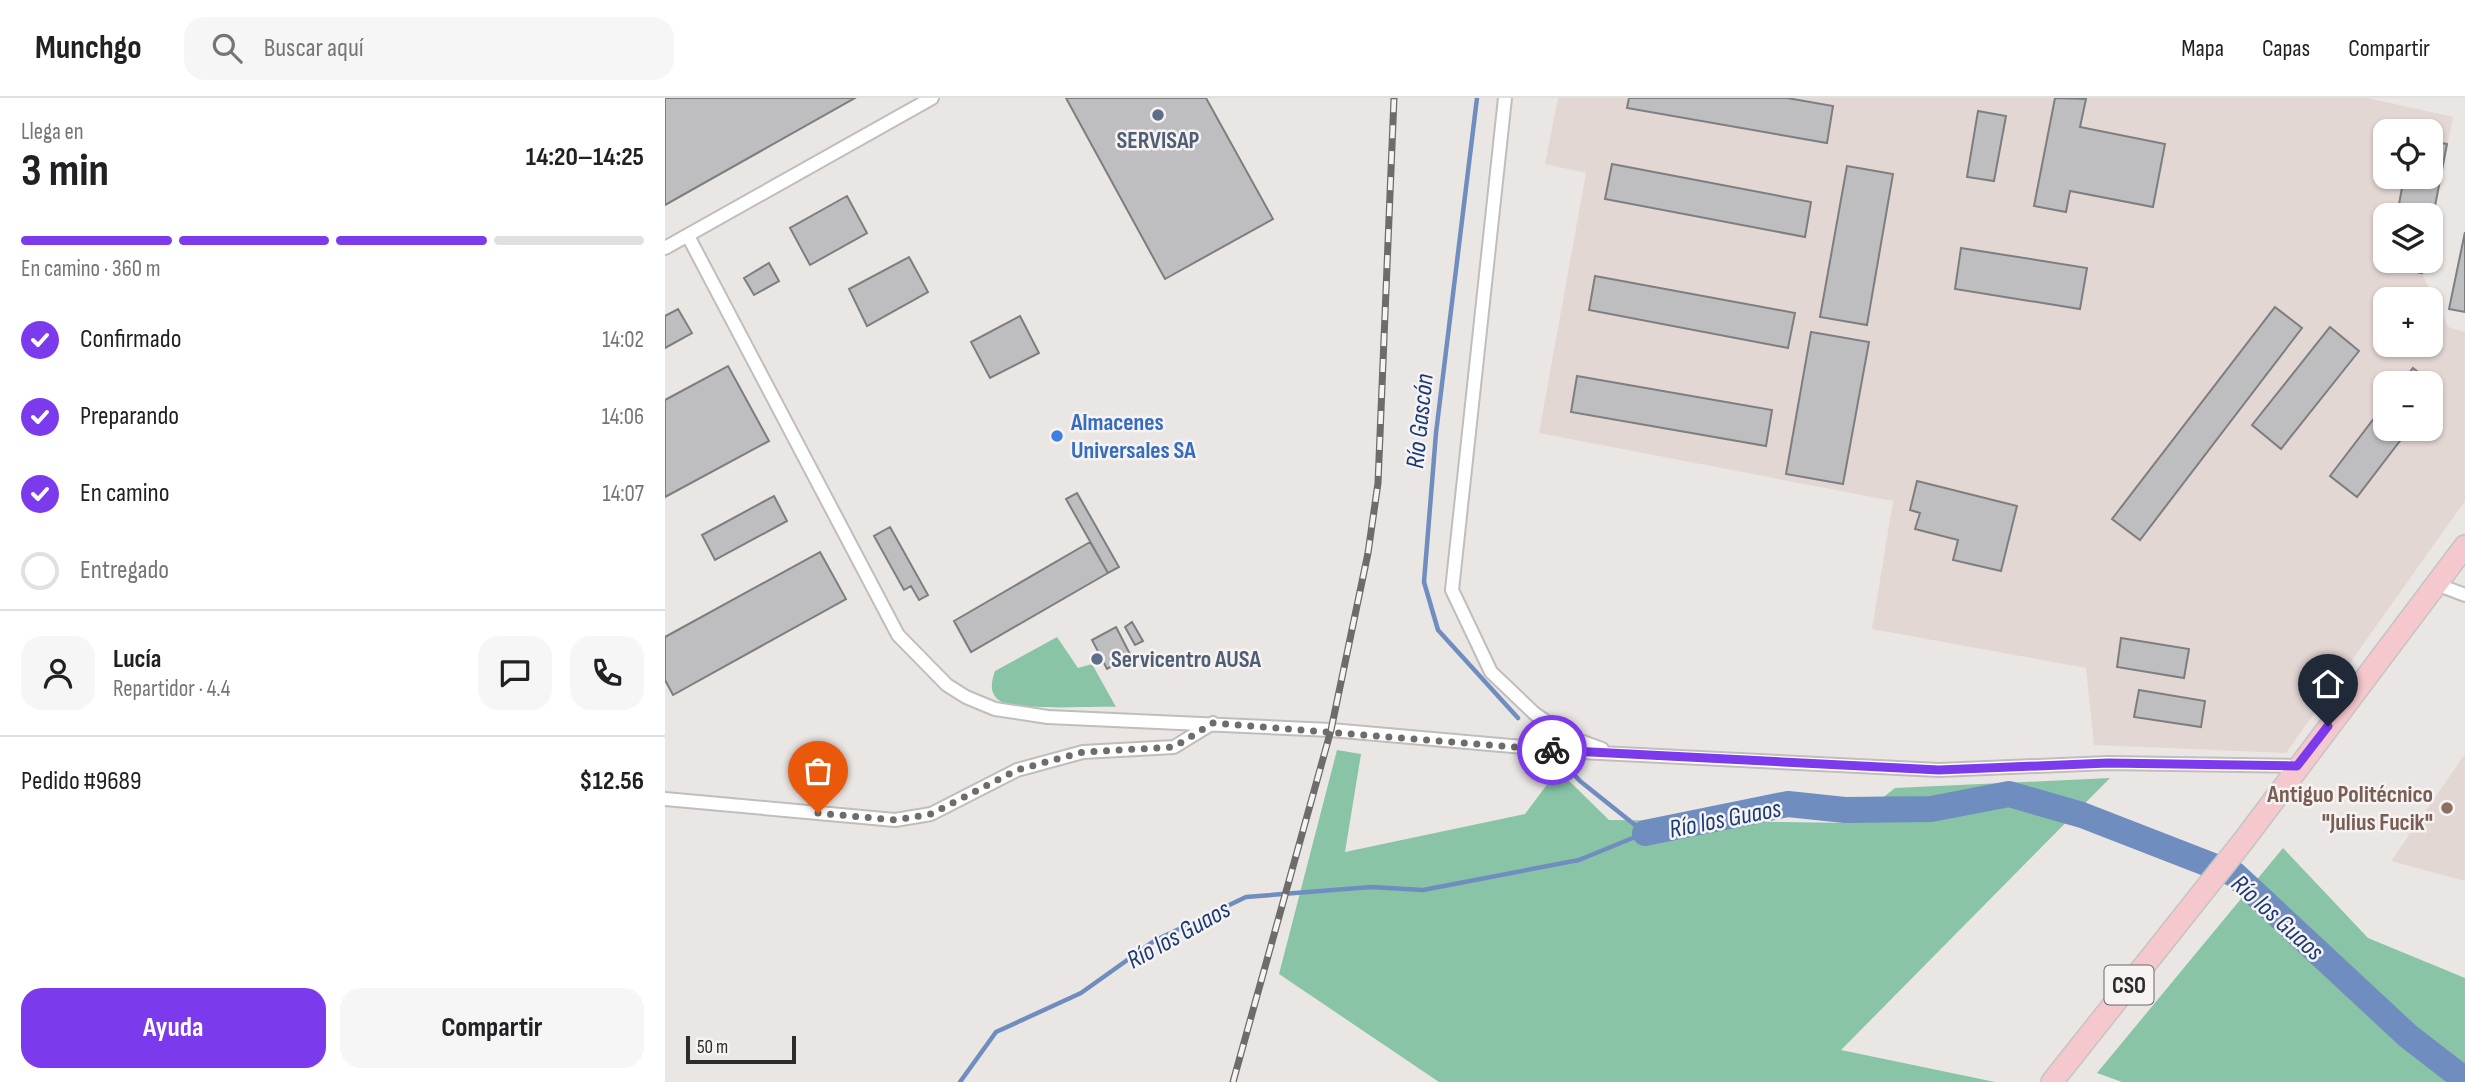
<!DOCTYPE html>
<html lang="es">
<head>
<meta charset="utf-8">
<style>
  body { margin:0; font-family:"Sofia Sans Condensed",sans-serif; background:#f6f6f6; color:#202124; height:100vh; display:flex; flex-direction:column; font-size:26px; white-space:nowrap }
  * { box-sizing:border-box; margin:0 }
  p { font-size:23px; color:#757577 }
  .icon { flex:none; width:38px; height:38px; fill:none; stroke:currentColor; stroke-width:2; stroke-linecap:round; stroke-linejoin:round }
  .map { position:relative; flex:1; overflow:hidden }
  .drawer { display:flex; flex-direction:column; background:#fff; width:665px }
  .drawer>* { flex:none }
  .buttons { position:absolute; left:1708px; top:21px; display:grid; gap:14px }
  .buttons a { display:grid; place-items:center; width:70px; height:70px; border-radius:14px; background:#fff; box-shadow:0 2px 5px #0004; font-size:35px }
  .scale { position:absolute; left:21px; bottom:18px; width:110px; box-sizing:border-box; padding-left:7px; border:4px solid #2d2b2b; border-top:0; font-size:19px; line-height:24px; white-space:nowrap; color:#2d2b2b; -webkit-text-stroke:5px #f7f3f2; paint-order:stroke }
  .pin { position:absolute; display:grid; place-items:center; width:60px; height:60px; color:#fff; margin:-72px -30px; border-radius:50% 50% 50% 0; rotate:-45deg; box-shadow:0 0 7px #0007 }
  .pin .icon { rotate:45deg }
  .courier { position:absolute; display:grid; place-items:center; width:70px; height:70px; margin:-35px; border:5px solid #7c3aed; border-radius:50%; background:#fff; color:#222; box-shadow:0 2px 9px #0007 }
  .overview em { font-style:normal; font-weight:700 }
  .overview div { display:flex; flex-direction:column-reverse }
  .overview { display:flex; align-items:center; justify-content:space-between; height:119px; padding:0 21px }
  h1 { font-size:46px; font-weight:700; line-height:52px }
  .bar { display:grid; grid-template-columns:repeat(4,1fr); gap:10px 7px; align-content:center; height:84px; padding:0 21px }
  .bar i { height:9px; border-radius:5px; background:#e0e0e0 }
  .bar .selected { background:#7c3aed }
  .bar p { grid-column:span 4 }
  .line { display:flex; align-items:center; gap:18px; padding:0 21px; border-top:2px solid #e0e0e0 }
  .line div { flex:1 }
  .round { display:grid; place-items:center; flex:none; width:74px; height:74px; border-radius:21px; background:#f6f6f6 }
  ol { padding:0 21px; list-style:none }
  li { display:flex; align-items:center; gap:21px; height:77px }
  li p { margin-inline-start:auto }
  li .icon { padding:7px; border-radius:50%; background:#7c3aed; color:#fff; stroke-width:4 }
  li:last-child { color:#757577 }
  li i { width:38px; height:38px; border:4px solid #e0e0e0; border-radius:50% }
  .action { display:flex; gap:14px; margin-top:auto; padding:14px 21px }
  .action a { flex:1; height:80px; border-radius:21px; background:#7c3aed; color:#fff; font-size:28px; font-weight:700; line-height:80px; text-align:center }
  .action a+a { background:#f6f6f6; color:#202124 }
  header { display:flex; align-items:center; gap:42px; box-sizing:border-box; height:98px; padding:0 35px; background:#fff; border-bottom:2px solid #e0e0e0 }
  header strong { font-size:33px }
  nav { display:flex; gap:38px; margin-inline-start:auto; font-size:24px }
  .search { width:490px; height:63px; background:#f6f6f6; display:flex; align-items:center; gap:18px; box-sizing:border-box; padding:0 24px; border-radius:21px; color:#757577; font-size:26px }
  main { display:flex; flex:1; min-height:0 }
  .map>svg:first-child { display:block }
</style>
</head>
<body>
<header>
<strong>Munchgo</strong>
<div class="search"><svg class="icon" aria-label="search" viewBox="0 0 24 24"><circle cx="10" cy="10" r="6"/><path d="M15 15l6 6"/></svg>Buscar aquí</div>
<nav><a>Mapa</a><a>Capas</a><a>Compartir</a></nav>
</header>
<main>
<section class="drawer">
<div class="overview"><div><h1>3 min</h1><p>Llega en</p></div><em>14:20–14:25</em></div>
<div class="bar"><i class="selected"></i><i class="selected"></i><i class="selected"></i><i></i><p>En camino · 360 m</p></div>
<ol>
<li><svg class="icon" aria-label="check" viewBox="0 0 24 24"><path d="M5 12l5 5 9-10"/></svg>Confirmado<p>14:02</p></li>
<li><svg class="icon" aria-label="check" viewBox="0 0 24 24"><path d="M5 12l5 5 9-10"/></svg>Preparando<p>14:06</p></li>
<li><svg class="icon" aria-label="check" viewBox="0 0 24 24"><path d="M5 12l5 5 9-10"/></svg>En camino<p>14:07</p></li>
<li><i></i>Entregado</li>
</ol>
<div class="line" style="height:126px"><a class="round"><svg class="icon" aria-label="person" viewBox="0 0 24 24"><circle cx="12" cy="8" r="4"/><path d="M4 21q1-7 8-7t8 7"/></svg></a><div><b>Lucía</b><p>Repartidor · 4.4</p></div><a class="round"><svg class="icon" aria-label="chat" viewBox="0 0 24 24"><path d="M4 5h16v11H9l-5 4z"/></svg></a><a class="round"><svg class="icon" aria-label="phone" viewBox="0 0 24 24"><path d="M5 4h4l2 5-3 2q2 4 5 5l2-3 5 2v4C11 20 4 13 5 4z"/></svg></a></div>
<div class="line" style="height:91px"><div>Pedido #9689</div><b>$12.56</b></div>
<div class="action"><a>Ayuda</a><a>Compartir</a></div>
</section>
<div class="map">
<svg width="1800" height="984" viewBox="0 0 1800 984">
  <rect width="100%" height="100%" fill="#eae6e4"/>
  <path fill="#e3d7d4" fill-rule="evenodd" d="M 893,0 L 1703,0 L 1788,19 L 1766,129 L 1766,117 L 1720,117 L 1720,163 L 1759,163 L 1757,175 L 1783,229 L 1800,234 L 1800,403 L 1621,655 L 1429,647 L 1421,570 L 1207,531 L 1228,403 L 874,335 L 921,75 L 880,66 ZM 1720,33 L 1766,33 L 1766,79 L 1720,79 ZM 1720,201 L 1766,201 L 1766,247 L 1720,247 ZM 1720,285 L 1766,285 L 1766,331 L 1720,331 Z
    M 1800,656 L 1800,783 L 1726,763 Z"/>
  <path fill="#89c4a7" d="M 392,539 L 413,570 L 427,566 L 451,609 C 428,608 352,613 335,603 C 324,596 326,584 330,573 Z
    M 672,652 L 696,656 L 680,754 L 860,716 L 893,672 L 944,722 L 1186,725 L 1230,690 L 1445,680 L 1176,952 L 1330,984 L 774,984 L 614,876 Z
    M 1618,750 L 1703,840 L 1800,880 L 1800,984 L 1457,984 L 1432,975 Z"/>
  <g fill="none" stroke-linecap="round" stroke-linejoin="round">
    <path stroke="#708dbf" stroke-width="4.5" d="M 812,0 L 771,335 L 759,484 L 773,532 L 853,620
      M 295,984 L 331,934 L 416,895 L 489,843 L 581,799 L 706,789 L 758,792 L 914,762 L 980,735 L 915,683 L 904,671"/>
    <path stroke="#708dbf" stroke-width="26" d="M 980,735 L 1123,706 L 1180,712 L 1266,711 L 1344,696 L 1417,717 L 1569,776 L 1743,938 L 1800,982"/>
  </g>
  <path fill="#bebec1" stroke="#7d7e80" stroke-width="2" d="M 0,0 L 190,0 L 0,107 Z
    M 401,0 L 541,0 L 608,121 L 500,181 Z
    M 964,0 L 1122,0 L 1168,8 L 1162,45 L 962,10 Z
    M 1390,0 L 1421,1 L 1415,29 L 1500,46 L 1488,109 L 1405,93 L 1401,114 L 1369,108 Z
    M 1313,13 L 1341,18 L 1329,83 L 1302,79 Z
    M 1766,43 L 1782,46 L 1766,129 L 1766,117 L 1732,117 L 1739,79 L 1766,79 Z
    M 947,66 L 1146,104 L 1140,139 L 940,101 Z
    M 1182,68 L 1228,76 L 1202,227 L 1155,219 Z
    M 182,98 L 202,135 L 145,167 L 125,130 Z
    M 1800,134 L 1800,214 L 1784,211 Z
    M 1296,150 L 1422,170 L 1415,211 L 1290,191 Z
    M 244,159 L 263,194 L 202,228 L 184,191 Z
    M 1723,163 L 1759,163 L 1757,175 L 1722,168 Z
    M 104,165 L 114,183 L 89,197 L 79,180 Z
    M 930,178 L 1130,215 L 1123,250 L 924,212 Z
    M 1610,209 L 1637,230 L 1475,442 L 1447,421 Z
    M 13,211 L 27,235 L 0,250 L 0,218 Z
    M 355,218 L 374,255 L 325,280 L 306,244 Z
    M 1665,229 L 1694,253 L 1616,351 L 1587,327 Z
    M 1146,234 L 1204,244 L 1178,386 L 1121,376 Z
    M 63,268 L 104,343 L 0,399 L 0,302 Z
    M 1748,270 L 1775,291 L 1766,303 L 1766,285 L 1736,285 Z
    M 912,278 L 1107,312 L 1101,348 L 906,314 Z
    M 1720,306 L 1720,331 L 1744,331 L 1692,399 L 1665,378 Z
    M 1252,383 L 1352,408 L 1336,473 L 1288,462 L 1293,442 L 1250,431 L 1255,415 L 1245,412 Z
    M 412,395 L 454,469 L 443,475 L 401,401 Z
    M 109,398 L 122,423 L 50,462 L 37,437 Z
    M 225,429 L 263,497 L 254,502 L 246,488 L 239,492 L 209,438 Z
    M 425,444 L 443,475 L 306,554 L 289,523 Z
    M 155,454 L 181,501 L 8,597 L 0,582 L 0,539 Z
    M 467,524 L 478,543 L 470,547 L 460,529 Z
    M 451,529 L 466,558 L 442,571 L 427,542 Z
    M 1456,540 L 1524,551 L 1519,580 L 1452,569 Z
    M 1474,592 L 1540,603 L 1536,629 L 1469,619 Z"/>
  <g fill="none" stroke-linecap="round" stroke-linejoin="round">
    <defs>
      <path id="minor" d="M 840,0 L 787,492 L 826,574 L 870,616 L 904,639 L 937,651
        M 23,138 L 233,537 L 282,587 L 301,599 L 330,611 L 383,619 L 666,632 L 916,654 L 1274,672 L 1443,665 L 1632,668
        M 0,150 L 267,0
        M 1771,486 L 1800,497
        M 0,701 L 230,722 L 266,716 L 352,672 L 418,654 L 509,649 L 548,625"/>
      <path id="primary" d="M 1387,984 L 1579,742 L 1800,448"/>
    </defs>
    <use href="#minor" stroke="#c1bdbc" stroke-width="16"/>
    <use href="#primary" stroke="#c4c4c4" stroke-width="24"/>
    <use href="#minor" stroke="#fff" stroke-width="12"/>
    <use href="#primary" stroke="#f5c8cd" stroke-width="21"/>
    <defs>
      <path id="rail" d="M 568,984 L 666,632 L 703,455 L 713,385 L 729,0"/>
    </defs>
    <use href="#rail" stroke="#6e6b6b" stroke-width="7"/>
    <use href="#rail" stroke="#f7f3f2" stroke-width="4.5" stroke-dasharray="13" stroke-linecap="butt"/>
  </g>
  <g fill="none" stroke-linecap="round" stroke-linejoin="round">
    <path stroke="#6f6c6c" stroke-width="7" stroke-dasharray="0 12.6" d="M 153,715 L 230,722 L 266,716 L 352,672 L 418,654 L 509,649 L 548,625 L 887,652"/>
    <path stroke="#7c3aed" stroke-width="9" d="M 887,652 L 1274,672 L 1443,665 L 1632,668 L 1663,628"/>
  </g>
  <g fill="#5c6f8a" stroke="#f7f3f2" stroke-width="2.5">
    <circle cx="493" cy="17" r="7"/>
    <circle cx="432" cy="561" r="7"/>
  </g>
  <circle fill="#3f7fe0" stroke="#f7f3f2" stroke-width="2.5" cx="392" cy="338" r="7"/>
  <circle fill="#8d6e63" stroke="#f7f3f2" stroke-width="2.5" cx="1782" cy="710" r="7"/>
  <g text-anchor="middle" stroke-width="5" stroke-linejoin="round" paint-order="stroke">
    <rect fill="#f7f3f2" stroke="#6a6767" stroke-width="2" x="1439.5" y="867.5" width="49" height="39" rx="5"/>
    <g font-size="23" font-weight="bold" fill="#2d2b2b">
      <text x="1464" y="895">CSO</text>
    </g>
    <g font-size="24" font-weight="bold" fill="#4e5e75" stroke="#f7f3f2">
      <text x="493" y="50">SERVISAP</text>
      <text x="446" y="569" text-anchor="start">Servicentro AUSA</text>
    </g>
    <g font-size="24" font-weight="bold" fill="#366cbe" stroke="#f7f3f2" text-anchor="start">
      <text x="406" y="332">Almacenes<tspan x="406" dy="28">Universales SA</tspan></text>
    </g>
    <g font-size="24" font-weight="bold" fill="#785e54" stroke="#f7f3f2" text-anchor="end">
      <text x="1768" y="704">Antiguo Politécnico<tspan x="1768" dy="28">"Julius Fucik"</tspan></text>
    </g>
    <g font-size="26" font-style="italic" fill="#183b78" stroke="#f7f3f2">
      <text transform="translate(754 323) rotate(-84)" y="9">Río Gascón</text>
      <text transform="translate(1060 720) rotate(-11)" y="9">Río los Guaos</text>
      <text transform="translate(1613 819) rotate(42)" y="9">Río los Guaos</text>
      <text transform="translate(513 836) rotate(-29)" y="9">Río los Guaos</text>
    </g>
  </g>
</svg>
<div class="buttons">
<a><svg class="icon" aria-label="locate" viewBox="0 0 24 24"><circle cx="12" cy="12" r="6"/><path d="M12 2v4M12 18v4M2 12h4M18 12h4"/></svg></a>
<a><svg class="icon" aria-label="layers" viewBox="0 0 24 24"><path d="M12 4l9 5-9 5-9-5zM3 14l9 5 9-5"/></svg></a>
<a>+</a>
<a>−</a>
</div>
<div class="scale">50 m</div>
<div class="pin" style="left:153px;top:715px;background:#ea580c"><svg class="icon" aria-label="bag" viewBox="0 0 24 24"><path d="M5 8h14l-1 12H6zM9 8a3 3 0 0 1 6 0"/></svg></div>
<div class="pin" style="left:1663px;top:628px;background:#1f2937"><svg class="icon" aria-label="home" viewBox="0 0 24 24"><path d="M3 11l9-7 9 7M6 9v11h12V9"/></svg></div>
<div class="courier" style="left:887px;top:652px"><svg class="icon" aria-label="bike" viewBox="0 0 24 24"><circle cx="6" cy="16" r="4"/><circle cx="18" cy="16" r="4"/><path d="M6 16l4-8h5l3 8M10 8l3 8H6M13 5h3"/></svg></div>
</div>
</main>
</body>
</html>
